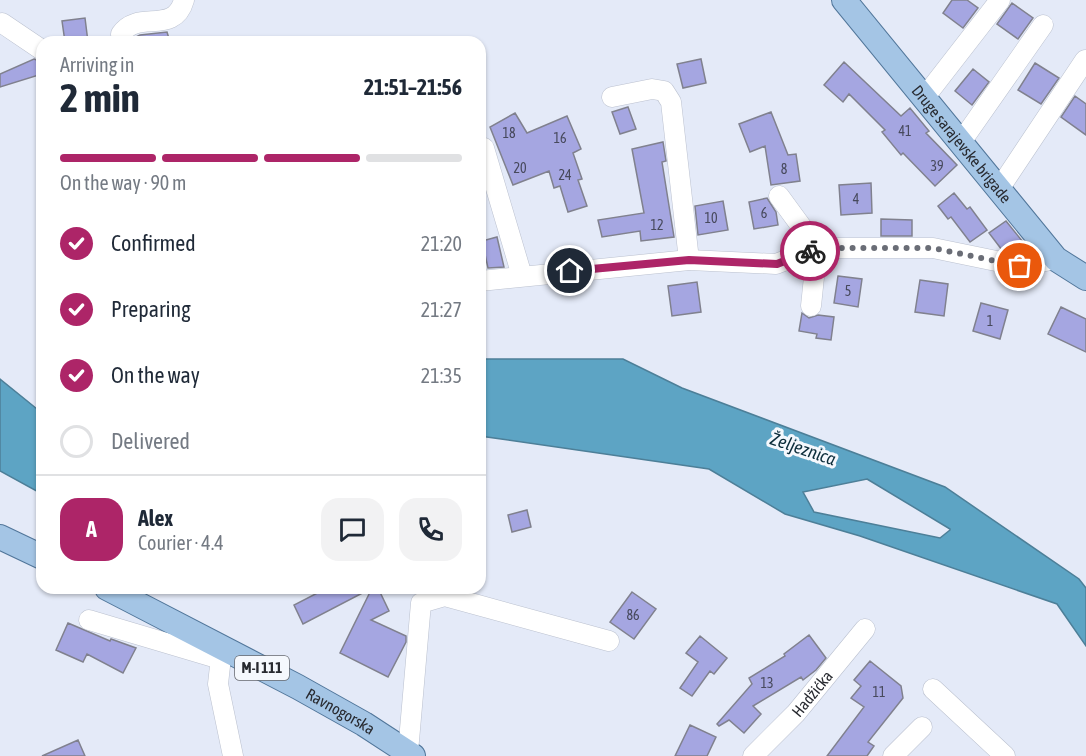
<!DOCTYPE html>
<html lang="en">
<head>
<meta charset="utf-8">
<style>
  body { margin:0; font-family:"Asap Condensed",sans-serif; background:#f2f2f3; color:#1f2937; height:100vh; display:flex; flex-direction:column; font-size:22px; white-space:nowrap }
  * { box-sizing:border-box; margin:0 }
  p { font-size:20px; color:#747a83 }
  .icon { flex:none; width:33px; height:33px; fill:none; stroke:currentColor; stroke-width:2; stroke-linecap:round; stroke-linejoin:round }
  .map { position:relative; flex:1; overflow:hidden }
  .panel { position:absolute; left:36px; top:36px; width:450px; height:558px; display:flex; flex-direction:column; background:#fff; border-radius:18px; box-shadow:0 2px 4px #0004 }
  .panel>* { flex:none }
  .pin { position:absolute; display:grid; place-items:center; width:51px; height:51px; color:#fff; margin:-26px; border:3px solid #fff; border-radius:50%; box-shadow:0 2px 6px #0007 }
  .courier { position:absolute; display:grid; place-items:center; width:60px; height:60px; margin:-30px; border:4px solid #ad2568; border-radius:50%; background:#fff; color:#222; box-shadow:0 2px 8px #0007 }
  .headline em { font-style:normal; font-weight:700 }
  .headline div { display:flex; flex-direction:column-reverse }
  .headline { display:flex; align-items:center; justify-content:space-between; height:102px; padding:0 24px }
  h1 { font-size:39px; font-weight:700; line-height:45px }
  .bar { display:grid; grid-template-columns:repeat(4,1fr); gap:9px 6px; align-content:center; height:72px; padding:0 24px }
  .bar i { height:8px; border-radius:4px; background:#e0e1e3 }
  .bar .active { background:#ad2568 }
  .bar p { grid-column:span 4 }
  .line { display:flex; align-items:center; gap:15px; padding:0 24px; border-top:2px solid #e0e1e3 }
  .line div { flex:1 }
  .round { display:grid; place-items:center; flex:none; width:63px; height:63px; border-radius:18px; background:#f2f2f3 }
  ol { padding:0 24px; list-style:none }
  li { display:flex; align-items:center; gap:18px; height:66px }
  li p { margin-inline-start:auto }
  li .icon { padding:6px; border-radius:50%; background:#ad2568; color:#fff; stroke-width:4 }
  li:last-child { color:#747a83 }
  li i { width:33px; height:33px; border:3px solid #e0e1e3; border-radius:50% }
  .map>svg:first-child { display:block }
</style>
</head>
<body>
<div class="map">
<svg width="1086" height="756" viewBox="0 0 1086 756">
  <rect width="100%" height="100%" fill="#e4eaf8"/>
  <path fill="#5da4c4" stroke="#4d7f98" stroke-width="1.5" fill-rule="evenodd" d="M 480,359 L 623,359 L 682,388 L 945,487 L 1079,579 L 1086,588 L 1086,646 L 1057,604 L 860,536 L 785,514 L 709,469 L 480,436 ZM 867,479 L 950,529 L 950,530 L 940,538 L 814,512 L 803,492 Z
    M 0,379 L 42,413 L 42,494 L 0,471 Z"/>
  <path fill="#a5a6e1" stroke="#80818e" stroke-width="1.5" d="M 952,0 L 967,0 L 978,8 L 963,28 L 943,13 Z
    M 1012,3 L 1033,18 L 1018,39 L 997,24 Z
    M 85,18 L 88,42 L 65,42 L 62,21 Z
    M 167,32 L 170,42 L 134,42 L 134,38 L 140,35 Z
    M 34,59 L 42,62 L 42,74 L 0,87 L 0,74 Z
    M 701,59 L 706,83 L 683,88 L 677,64 Z
    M 844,62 L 901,116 L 910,108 L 929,131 L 926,133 L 957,165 L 935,186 L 903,153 L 901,155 L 882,132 L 885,130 L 849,94 L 843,102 L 824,85 Z
    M 1035,63 L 1059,78 L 1041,104 L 1018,90 Z
    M 973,69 L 989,82 L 972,105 L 955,91 Z
    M 1075,96 L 1086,104 L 1086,135 L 1061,117 Z
    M 628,107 L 636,129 L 620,134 L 612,112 Z
    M 771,112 L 788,155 L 796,154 L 800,181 L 771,185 L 765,146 L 750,152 L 739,124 Z
    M 515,113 L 527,133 L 567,116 L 581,149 L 573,153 L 582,179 L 578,180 L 587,206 L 568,212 L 560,186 L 554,188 L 549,171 L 513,185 L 490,127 Z
    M 663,142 L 666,161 L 662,162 L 674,237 L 641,241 L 640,231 L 602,237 L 598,220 L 644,213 L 632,149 Z
    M 871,183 L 872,213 L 841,215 L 839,185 Z
    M 954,193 L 967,209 L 970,207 L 987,230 L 970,242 L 951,217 L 948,219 L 938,206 Z
    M 767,198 L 776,212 L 778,225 L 754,229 L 749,202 Z
    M 723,201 L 728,230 L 698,235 L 695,206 Z
    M 881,219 L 912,220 L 912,236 L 881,236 Z
    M 1006,221 L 1027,247 L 1019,253 L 1002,250 L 989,233 Z
    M 497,237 L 504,267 L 488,268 L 482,241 Z
    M 838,276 L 862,279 L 858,307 L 834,303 Z
    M 920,280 L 948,284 L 944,316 L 915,312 Z
    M 697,282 L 701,312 L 672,316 L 668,286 Z
    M 981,303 L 1008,310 L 1000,339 L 973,331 Z
    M 1061,307 L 1086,319 L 1086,352 L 1048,334 Z
    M 802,313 L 809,318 L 818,315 L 834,317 L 831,340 L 816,338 L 817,334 L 799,331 Z
    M 527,510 L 531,527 L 512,532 L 508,515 Z
    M 327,588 L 378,588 L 389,611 L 371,620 L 406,636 L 406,642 L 388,677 L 340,653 L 372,588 L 303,624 L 294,605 Z
    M 632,592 L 656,609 L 634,639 L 610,622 Z
    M 68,623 L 110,641 L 111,639 L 136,648 L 123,673 L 87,654 L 83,662 L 56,650 Z
    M 809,635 L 826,658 L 816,670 L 803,680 L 801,677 L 753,706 L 761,714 L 744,733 L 729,720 L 719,726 L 717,724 L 752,684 L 749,678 L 785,656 L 784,654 Z
    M 700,636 L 727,658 L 714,674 L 710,671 L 692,696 L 680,688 L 698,662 L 686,653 Z
    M 870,661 L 901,686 L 903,698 L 868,742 L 874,746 L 867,756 L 827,756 L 864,707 L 851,698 L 861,686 L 854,680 Z
    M 690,725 L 716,737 L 707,756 L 675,756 Z
    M 78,740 L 85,756 L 42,756 Z"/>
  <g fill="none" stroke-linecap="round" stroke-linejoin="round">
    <defs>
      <g id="minor">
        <path d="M 2,23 L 42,50"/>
        <path d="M 122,42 L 121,34 C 138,9 174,36 184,0"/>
        <path d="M 612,97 L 652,89 L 664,91 L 671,102 L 689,260"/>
        <path d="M 924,98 L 1000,0"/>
        <path d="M 961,142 L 1043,25"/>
        <path d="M 484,148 L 522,276"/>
        <path d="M 999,189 L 1085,60"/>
        <path d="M 779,196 L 817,248 L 811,306"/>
        <path d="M 480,281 L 689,260 L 776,264 L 817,248 L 933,248 L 1020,266 L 1056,259"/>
        <path d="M 89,620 L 220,659"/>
        <path d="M 222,648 L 218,684 L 233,756"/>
        <path d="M 933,689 L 1005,756"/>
        <path d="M 408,752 L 421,603 L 445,596 L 609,641"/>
        <path id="s1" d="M 753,756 L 796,713 L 865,629"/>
        <path d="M 893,756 L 922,727"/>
      </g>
      <g id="major">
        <path id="s2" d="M 844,0 L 1056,259 L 1086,278"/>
        <path d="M 0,537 L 42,557"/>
        <path id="s3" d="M 107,588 L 298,687 L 364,724 L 413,756"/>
      </g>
    </defs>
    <use href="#minor" stroke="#bbc1cf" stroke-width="21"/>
    <use href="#major" stroke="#51769a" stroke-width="26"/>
    <use href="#minor" stroke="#fff" stroke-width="20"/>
    <use href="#major" stroke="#a4c5e5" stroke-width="24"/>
  </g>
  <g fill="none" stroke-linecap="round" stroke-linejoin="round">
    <path stroke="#6a6d76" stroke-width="6" stroke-dasharray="0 10.8" d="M 810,251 L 817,248 L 933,248 L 1020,266"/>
    <path stroke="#ad2568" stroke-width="8" d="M 570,271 L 689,260 L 777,264 L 810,251"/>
  </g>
  <g text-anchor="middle" stroke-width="6" stroke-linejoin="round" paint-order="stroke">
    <g font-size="14" fill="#47495c">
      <text x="905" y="136">41</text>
      <text x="509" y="138">18</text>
      <text x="560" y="143">16</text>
      <text x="937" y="171">39</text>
      <text x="520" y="173">20</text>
      <text x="784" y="174">8</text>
      <text x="565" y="180">24</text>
      <text x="856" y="204">4</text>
      <text x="764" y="218">6</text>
      <text x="711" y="223">10</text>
      <text x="657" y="230">12</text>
      <text x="848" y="296">5</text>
      <text x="990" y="326">1</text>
      <text x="633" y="620">86</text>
      <text x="767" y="688">13</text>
      <text x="879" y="697">11</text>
    </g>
    <rect fill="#f5f8fd" stroke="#66686e" stroke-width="1.5" x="235" y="656" width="54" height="24" rx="4.5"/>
    <g font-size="15" font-weight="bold" fill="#282a30">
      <text x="262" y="673">M-I 111</text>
    </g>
    <g font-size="16" fill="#282a30" stroke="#f5f8fd">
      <text dy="6" stroke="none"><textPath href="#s2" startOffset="186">Druge sarajevske brigade</textPath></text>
      <text dy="6" stroke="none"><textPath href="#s1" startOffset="86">Hadžićka</textPath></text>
      <text dy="6" stroke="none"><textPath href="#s3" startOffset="264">Ravnogorska</textPath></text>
    </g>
    <g font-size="18" font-style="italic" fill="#0c2d3b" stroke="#f5f8fd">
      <text transform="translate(803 449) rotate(19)" y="6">Željeznica</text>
    </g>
  </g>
</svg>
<div class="pin" style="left:1020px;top:266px;background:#ea580c"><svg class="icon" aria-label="bag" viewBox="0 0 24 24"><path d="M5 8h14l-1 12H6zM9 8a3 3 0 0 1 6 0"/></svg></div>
<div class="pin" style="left:570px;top:271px;background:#1f2937"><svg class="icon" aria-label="home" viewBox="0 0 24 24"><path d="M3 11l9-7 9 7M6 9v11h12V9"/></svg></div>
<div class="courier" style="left:810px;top:251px"><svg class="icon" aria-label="bike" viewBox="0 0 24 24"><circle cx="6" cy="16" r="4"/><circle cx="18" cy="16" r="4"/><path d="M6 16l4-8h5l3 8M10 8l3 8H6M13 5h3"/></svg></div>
<section class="panel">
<div class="headline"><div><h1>2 min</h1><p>Arriving in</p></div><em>21:51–21:56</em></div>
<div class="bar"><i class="active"></i><i class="active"></i><i class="active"></i><i></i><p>On the way · 90 m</p></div>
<ol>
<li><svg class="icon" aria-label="check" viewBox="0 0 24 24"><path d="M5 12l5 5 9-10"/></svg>Confirmed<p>21:20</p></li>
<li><svg class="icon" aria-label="check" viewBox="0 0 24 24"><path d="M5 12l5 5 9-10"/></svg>Preparing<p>21:27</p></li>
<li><svg class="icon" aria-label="check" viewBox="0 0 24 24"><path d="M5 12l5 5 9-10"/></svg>On the way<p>21:35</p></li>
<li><i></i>Delivered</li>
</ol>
<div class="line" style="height:108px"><b class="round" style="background:#ad2568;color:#fff">A</b><div><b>Alex</b><p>Courier · 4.4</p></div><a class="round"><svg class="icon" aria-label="chat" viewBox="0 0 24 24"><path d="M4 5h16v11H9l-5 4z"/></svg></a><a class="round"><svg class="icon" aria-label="phone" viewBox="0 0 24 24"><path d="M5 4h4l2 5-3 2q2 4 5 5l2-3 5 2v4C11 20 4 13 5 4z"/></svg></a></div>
</section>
</div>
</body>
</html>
